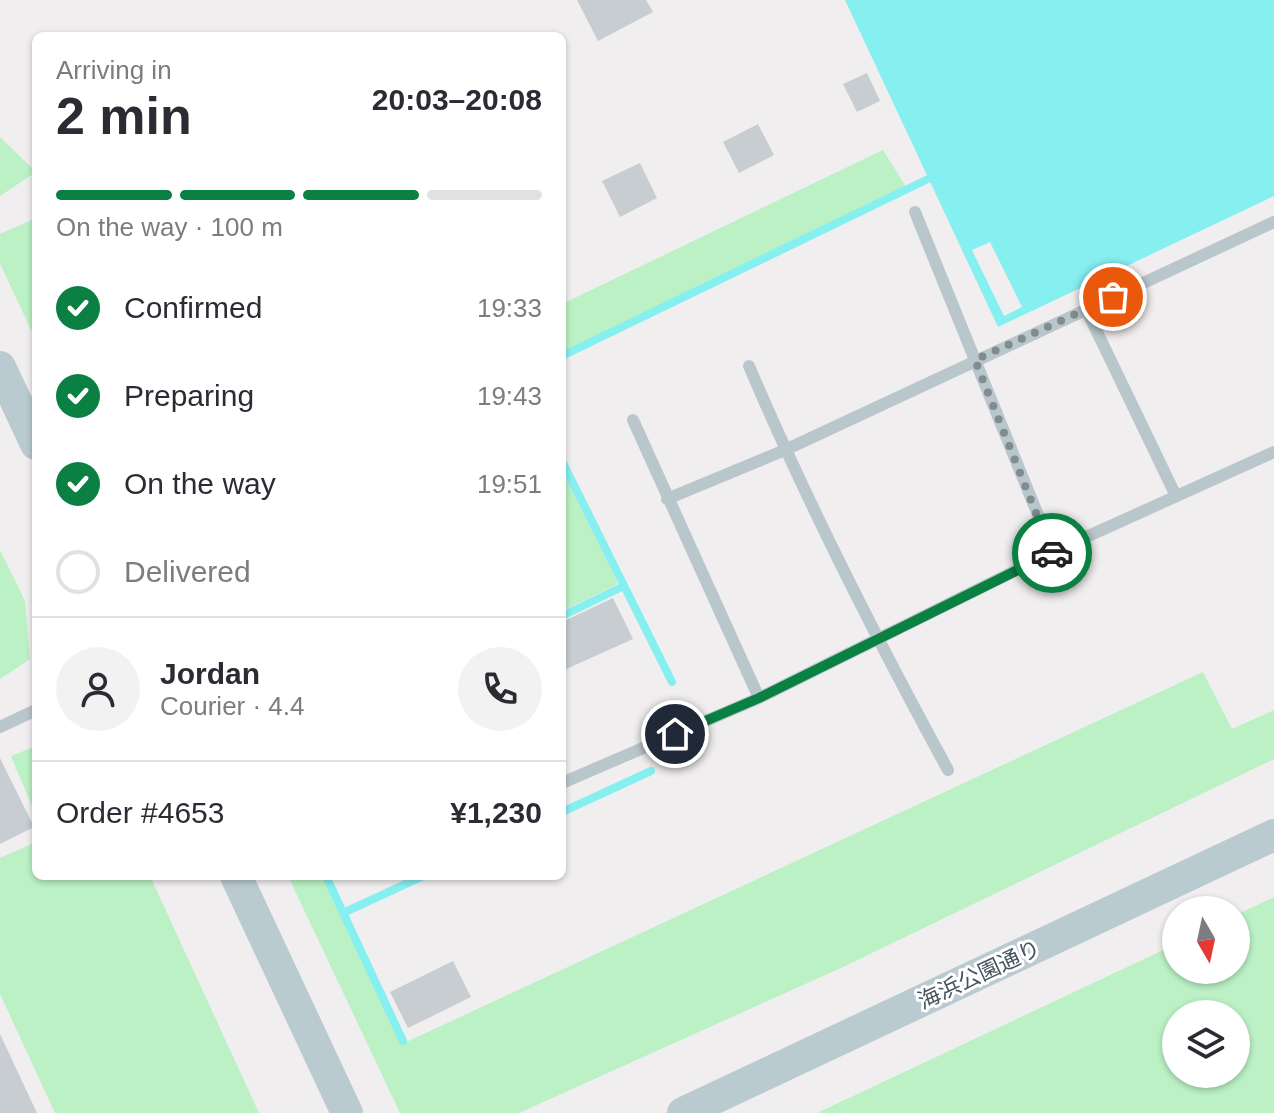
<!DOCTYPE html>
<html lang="en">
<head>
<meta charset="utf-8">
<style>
  body { margin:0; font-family:Arial,"Noto Sans JP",sans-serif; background:#f2f2f3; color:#2b2b33; height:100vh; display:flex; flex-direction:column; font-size:30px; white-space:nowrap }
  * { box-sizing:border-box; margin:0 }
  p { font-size:26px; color:#7c7c81 }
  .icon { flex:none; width:44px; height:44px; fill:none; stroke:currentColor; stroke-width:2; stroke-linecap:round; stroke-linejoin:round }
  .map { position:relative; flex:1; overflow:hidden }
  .drawer { position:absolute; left:32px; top:32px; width:534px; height:848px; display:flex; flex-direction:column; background:#fff; border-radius:12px; box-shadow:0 2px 6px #0004 }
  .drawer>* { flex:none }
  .needle { width:52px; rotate:171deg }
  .fabs { position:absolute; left:1162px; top:896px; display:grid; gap:16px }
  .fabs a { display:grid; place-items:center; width:88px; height:88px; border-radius:50%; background:#fff; box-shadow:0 2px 6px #0004; font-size:40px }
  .pin { position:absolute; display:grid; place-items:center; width:68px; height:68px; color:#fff; margin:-34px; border:4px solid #fff; border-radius:50%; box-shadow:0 2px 8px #0007 }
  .courier { position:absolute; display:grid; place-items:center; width:80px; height:80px; margin:-40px; border:6px solid #0b8043; border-radius:50%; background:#fff; color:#222; box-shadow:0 2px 10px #0007 }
  .overview em { font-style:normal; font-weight:600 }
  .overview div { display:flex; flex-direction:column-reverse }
  .overview { display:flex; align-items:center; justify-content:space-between; height:136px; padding:0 24px }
  h1 { font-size:52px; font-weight:600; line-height:60px }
  .bar { display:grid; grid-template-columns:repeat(4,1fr); gap:12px 8px; align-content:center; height:96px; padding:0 24px }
  .bar i { height:10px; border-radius:6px; background:#e1e1e2 }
  .bar .current { background:#0b8043 }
  .bar p { grid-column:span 4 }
  .line { display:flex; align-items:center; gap:20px; padding:0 24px; border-top:2px solid #e1e1e2 }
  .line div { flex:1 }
  .round { display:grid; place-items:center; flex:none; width:84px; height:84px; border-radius:42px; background:#f2f2f3 }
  ol { padding:0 24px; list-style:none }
  li { display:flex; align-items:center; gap:24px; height:88px }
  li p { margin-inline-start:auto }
  li .icon { padding:8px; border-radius:50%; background:#0b8043; color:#fff; stroke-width:4 }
  li:last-child { color:#7c7c81 }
  li i { width:44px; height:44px; border:4px solid #e1e1e2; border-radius:50% }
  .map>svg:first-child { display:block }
</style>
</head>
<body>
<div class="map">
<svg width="1274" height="1113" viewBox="0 0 1274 1113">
  <rect width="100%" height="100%" fill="#f1eeef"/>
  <path fill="#bbf1c5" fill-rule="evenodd" d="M 0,137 L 36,172 L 0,196 Z
    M 883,150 L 908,190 L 562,360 L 562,304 Z
    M 36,218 L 36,340 L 0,264 L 0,234 Z
    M 562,460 L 618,584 L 562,611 Z
    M 0,550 L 25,601 L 30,659 L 0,679 Z
    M 1203,672 L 1232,729 L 1274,710 L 1274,759 L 843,967 L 519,1113 L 400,1113 L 288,876 L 323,876 L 402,1044 Z
    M 36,746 L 36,816 L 11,756 Z
    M 36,842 L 36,876 L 150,876 L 259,1113 L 55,1113 L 0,994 L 0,858 Z
    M 1274,897 L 1274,1113 L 817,1113 L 1176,944 L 1176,970 L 1236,970 L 1236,915 ZM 1176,1014 L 1236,1014 L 1236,1074 L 1176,1074 Z"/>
  <path fill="#86eff0" d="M 845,0 L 1274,0 L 1274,196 L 998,327 Z"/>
  <path fill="#f1eeef" d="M 990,242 L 1022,307 L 1004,316 L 972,250 Z"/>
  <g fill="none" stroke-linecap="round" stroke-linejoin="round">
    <path stroke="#86eff0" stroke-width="8" d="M 562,356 L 928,179
      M 562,461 L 672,682
      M 562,616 L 624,586
      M 562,812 L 651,771
      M 326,876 L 403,1041
      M 343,913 L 423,876"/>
  </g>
  <path fill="#c8cdd1" d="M 577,0 L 646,0 L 653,12 L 598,41 Z
    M 867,73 L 880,101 L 857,112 L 843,84 Z
    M 758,124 L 774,155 L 739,173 L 723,142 Z
    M 640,163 L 657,198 L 620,217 L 602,181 Z
    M 613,598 L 633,639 L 562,671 L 562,622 Z
    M 0,758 L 34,827 L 0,844 Z
    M 453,961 L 471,997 L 408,1028 L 390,992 Z
    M 0,1034 L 37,1113 L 0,1113 Z"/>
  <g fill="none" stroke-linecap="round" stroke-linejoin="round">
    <path stroke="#b9c7cc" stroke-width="12" d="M 915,212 L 1053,552
      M 1086,309 L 1176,496
      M 749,366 C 808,505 876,638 948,770
      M 633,420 L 759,698
      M 667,499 L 785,450 L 1274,222
      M 0,727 L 36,710
      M 562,783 L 759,698 L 1053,552 L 1274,452"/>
    <path stroke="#b9cad1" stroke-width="32" d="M 0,367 L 36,444
      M 236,876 L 347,1113
      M 683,1113 L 1274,835"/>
  </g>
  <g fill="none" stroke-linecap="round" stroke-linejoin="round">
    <path stroke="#828b90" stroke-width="8" stroke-dasharray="0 14.4" d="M 1052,553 L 975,360 L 1113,297"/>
    <path stroke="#0b8043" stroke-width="10" d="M 675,734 L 759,698 L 1052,553"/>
  </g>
  <g text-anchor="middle" stroke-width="6" stroke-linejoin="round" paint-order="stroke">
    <g font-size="22" fill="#46565d" stroke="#fff">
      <text transform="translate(979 974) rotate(-25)" y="8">海浜公園通り</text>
    </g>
  </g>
</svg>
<div class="fabs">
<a><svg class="needle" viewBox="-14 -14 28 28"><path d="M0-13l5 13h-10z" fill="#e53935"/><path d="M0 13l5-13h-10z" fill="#7c7c81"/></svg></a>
<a><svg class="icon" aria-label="layers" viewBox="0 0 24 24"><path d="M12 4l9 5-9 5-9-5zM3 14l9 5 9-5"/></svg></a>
</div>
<div class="pin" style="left:1113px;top:297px;background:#ea580c"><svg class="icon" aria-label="bag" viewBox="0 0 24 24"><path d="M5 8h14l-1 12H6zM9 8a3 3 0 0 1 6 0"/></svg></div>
<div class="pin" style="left:675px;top:734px;background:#1f2937"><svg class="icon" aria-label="home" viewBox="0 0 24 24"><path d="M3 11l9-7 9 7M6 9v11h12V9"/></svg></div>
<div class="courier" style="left:1052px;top:553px"><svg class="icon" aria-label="car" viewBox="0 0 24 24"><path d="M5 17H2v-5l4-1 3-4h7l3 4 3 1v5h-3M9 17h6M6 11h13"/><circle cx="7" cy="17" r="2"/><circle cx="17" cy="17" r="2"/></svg></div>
<section class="drawer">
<div class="overview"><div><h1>2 min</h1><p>Arriving in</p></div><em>20:03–20:08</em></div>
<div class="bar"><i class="current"></i><i class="current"></i><i class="current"></i><i></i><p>On the way · 100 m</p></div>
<ol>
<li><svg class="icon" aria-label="check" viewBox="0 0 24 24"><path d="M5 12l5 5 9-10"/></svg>Confirmed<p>19:33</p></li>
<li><svg class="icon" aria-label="check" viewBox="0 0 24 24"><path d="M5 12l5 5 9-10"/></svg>Preparing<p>19:43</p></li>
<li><svg class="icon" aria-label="check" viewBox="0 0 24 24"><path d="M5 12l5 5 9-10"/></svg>On the way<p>19:51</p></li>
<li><i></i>Delivered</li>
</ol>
<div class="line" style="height:144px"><a class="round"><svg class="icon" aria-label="person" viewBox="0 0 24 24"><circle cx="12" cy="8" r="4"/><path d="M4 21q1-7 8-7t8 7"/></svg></a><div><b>Jordan</b><p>Courier · 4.4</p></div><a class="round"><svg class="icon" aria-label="phone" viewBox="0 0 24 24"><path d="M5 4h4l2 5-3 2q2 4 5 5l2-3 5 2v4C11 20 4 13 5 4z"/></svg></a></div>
<div class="line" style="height:104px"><div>Order #4653</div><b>¥1,230</b></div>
</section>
</div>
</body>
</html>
